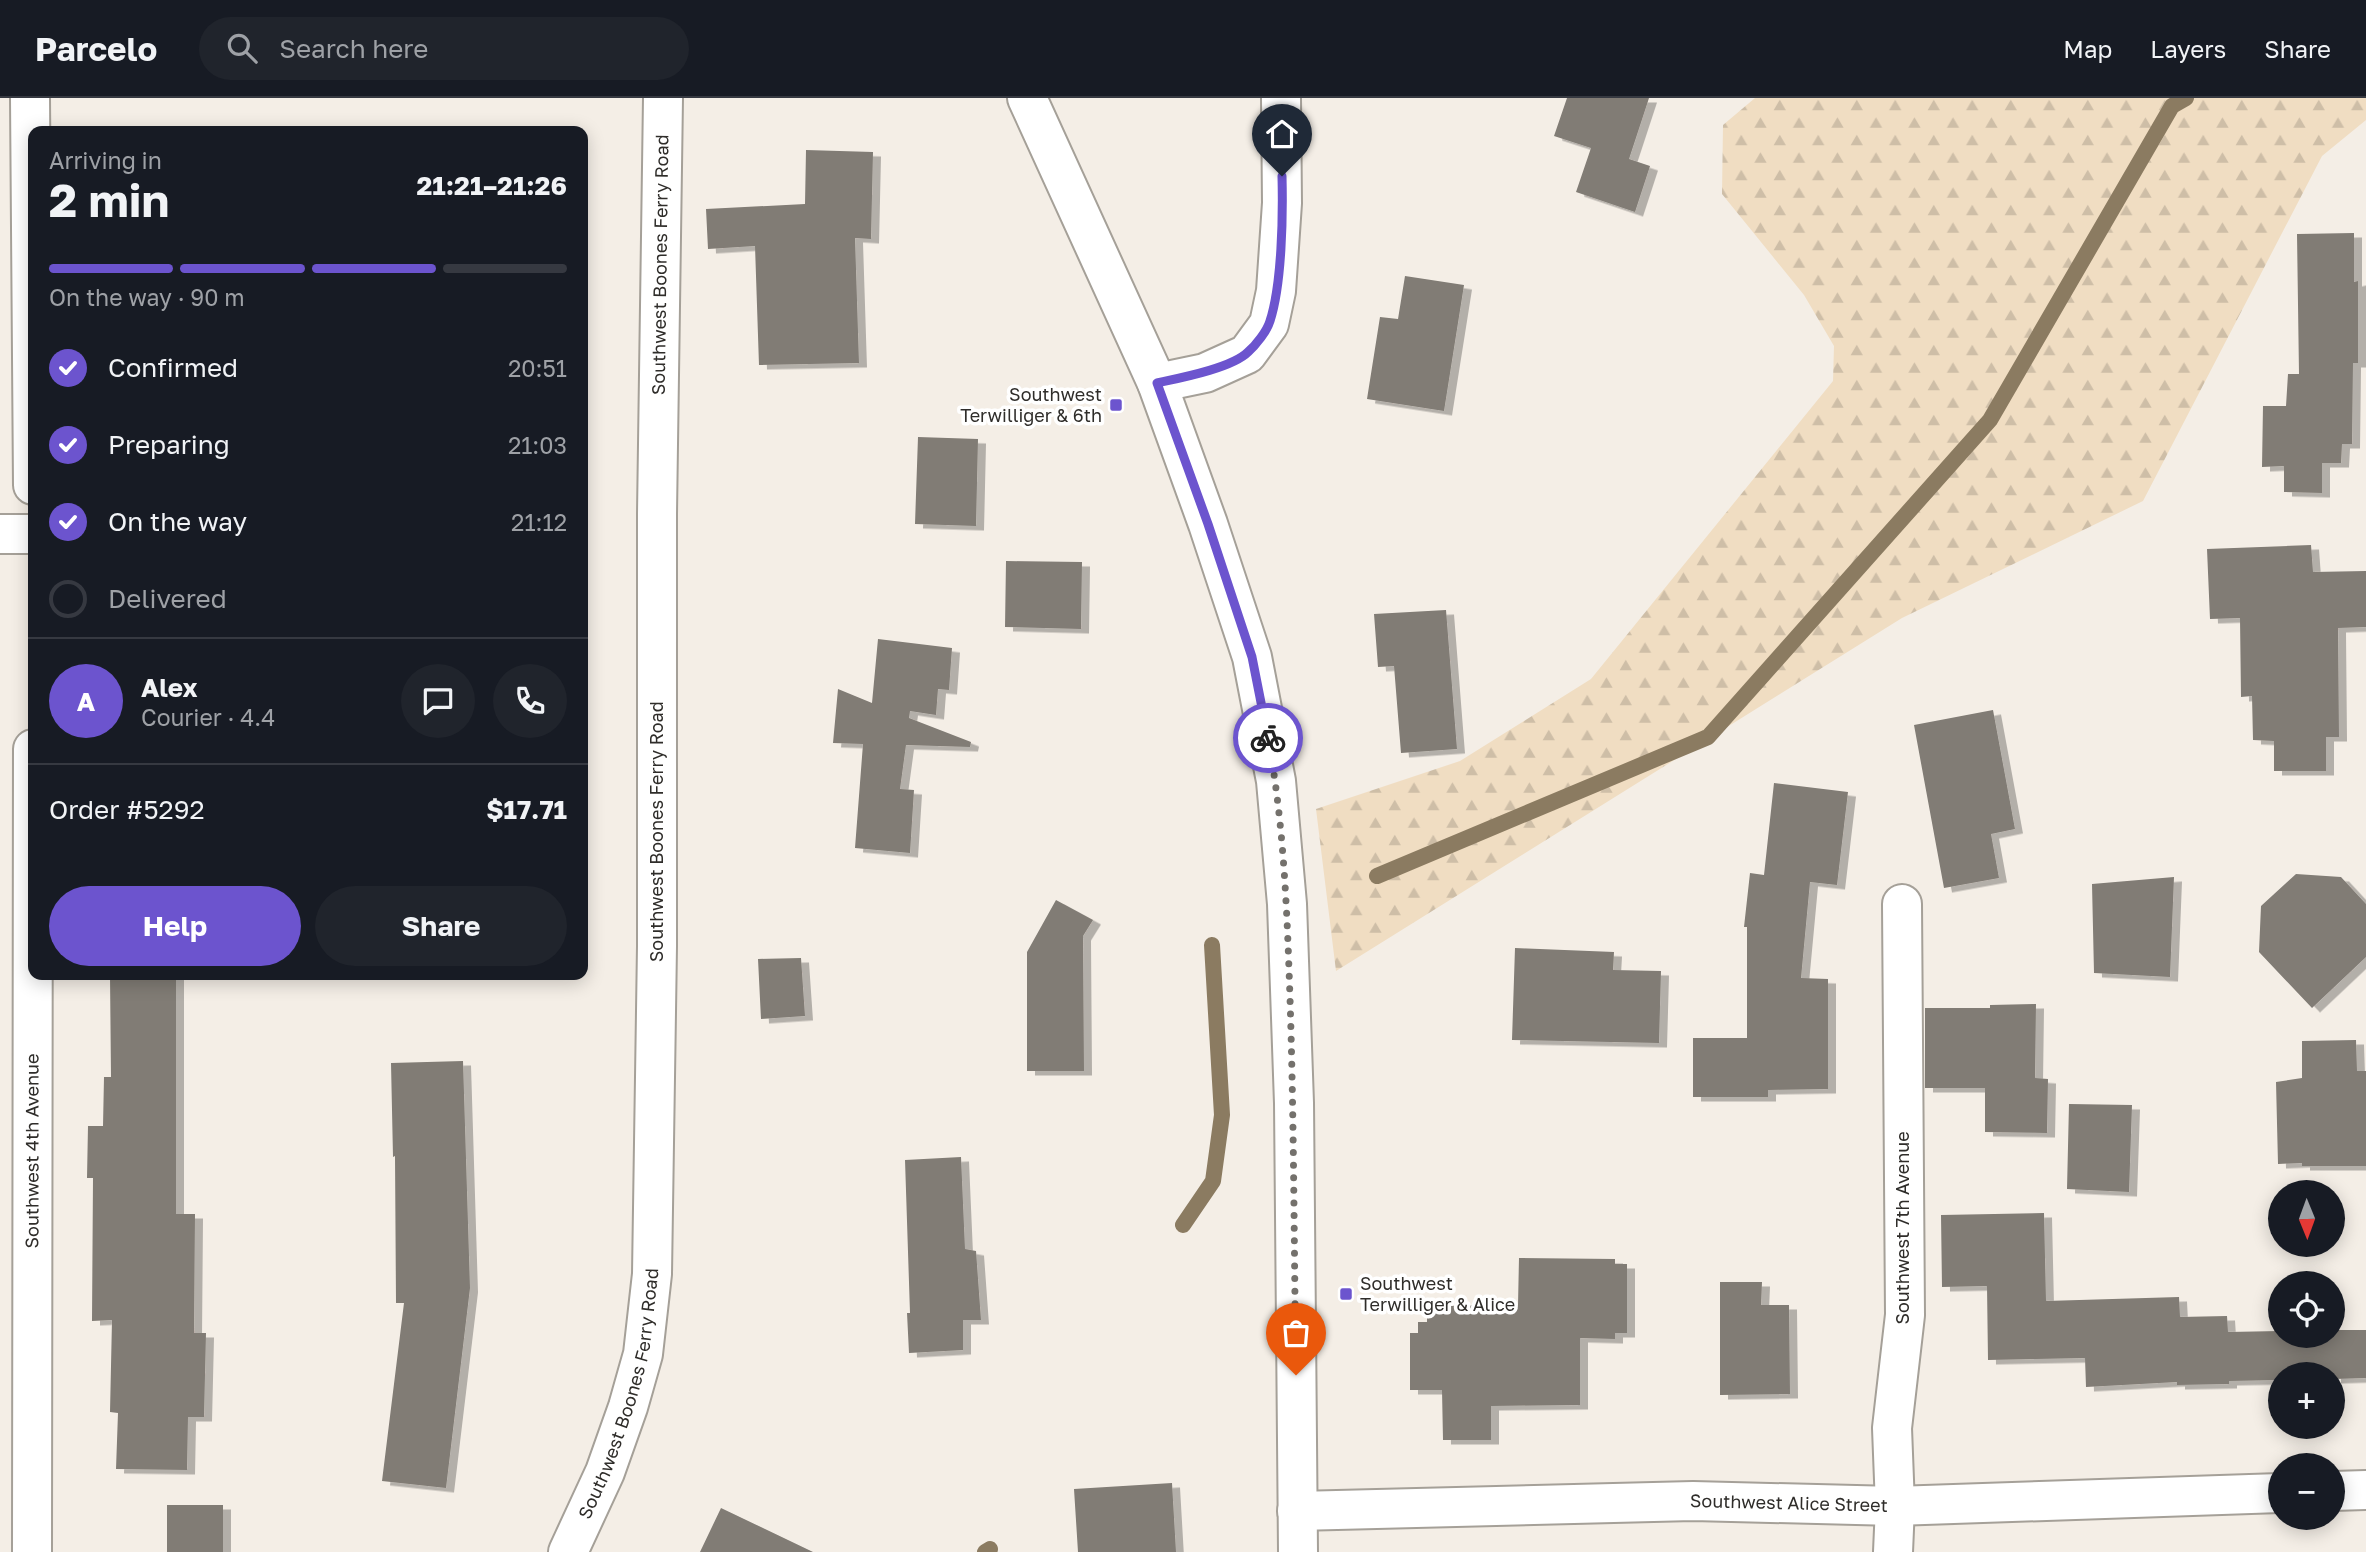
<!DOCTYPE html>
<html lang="en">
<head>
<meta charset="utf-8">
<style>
  body { margin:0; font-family:"Golos Text",sans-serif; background:#20242c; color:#f1f3f6; height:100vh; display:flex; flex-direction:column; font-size:26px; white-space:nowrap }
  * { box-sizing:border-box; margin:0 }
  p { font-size:23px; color:#9ea1a6 }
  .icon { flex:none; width:38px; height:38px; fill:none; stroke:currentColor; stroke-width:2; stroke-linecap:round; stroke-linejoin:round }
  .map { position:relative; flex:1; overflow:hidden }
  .panel { position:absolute; left:28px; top:28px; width:560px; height:854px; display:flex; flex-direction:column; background:#171b24; border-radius:14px; box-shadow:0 4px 18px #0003 }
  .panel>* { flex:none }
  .needle { width:46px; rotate:179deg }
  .fabs { position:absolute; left:2268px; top:1082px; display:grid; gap:14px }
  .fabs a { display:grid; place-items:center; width:77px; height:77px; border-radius:50%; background:#171b24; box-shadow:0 4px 18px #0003; font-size:35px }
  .pin { position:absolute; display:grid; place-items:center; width:60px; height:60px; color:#fff; margin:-72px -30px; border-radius:50% 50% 50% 0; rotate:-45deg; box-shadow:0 0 7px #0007 }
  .pin .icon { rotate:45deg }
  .courier { position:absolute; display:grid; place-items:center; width:70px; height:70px; margin:-35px; border:5px solid #6c54ce; border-radius:50%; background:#fff; color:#222; box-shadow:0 2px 9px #0007 }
  .summary em { font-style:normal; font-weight:700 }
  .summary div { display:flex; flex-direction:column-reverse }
  .summary { display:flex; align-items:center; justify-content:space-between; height:119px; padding:0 21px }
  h1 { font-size:46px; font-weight:700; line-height:52px }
  .bar { display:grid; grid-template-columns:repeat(4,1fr); gap:10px 7px; align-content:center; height:84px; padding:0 21px }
  .bar i { height:9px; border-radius:5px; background:#363941 }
  .bar .on { background:#6c54ce }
  .bar p { grid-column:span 4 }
  .line { display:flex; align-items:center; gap:18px; padding:0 21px; border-top:2px solid #363941 }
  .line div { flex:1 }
  .round { display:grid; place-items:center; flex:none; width:74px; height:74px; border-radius:37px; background:#20242c }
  ol { padding:0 21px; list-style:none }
  li { display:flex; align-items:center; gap:21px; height:77px }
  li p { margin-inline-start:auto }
  li .icon { padding:7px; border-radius:50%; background:#6c54ce; color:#fff; stroke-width:4 }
  li:last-child { color:#9ea1a6 }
  li i { width:38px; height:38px; border:4px solid #363941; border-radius:50% }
  .action { display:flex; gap:14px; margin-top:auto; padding:14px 21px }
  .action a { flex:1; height:80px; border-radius:42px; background:#6c54ce; color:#fff; font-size:28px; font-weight:700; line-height:80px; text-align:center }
  .action a+a { background:#20242c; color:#f1f3f6 }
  header { display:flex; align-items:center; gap:42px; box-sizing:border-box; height:98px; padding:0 35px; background:#171b24; border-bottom:2px solid #363941 }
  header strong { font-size:33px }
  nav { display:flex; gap:38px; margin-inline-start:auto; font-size:24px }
  .search { width:490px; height:63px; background:#20242c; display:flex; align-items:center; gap:18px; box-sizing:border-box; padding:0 24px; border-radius:38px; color:#9ea1a6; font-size:26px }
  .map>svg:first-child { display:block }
</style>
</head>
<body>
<header>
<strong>Parcelo</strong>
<div class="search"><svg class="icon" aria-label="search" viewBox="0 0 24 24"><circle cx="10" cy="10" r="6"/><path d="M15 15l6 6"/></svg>Search here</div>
<nav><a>Map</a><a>Layers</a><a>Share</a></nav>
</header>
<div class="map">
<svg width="2366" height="1454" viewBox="0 0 2366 1454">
  <defs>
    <pattern id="forest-firs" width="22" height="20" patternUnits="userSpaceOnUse" patternTransform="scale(1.75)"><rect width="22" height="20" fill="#f0ddc2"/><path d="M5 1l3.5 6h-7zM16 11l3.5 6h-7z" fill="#cebea7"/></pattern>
    <filter id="shadow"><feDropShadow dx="8" dy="4.5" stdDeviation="0" flood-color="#0004"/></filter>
  </defs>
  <rect width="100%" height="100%" fill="#f4eee6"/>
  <path fill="url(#forest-firs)" d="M 1755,0 L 2366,0 L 2366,22 L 2322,58 L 2143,403 L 1902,520 L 1336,873 L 1316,711 L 1460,663 L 1591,581 L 1833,283 L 1834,248 L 1804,197 L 1722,96 L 1723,27 Z"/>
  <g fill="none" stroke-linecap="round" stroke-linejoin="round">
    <path stroke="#8b7b61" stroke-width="16" d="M 1377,778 L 1708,639 L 1990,322 L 2172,8 L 2186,0
      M 1183,1127 L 1213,1083 L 1222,1017 L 1212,847
      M 985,1454 L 990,1451"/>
  </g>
  <path fill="#817c75" filter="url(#shadow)" d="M 1567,0 L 1649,0 L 1629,61 L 1650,68 L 1635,114 L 1576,94 L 1591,50 L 1554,38 Z
    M 806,52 L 873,54 L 871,141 L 855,140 L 859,265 L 759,267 L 755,148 L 708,151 L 706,111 L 805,106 Z
    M 2354,135 L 2354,184 L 2358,183 L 2358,265 L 2353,265 L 2352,346 L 2342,346 L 2341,365 L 2322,365 L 2322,395 L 2284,394 L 2284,368 L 2262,369 L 2263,308 L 2286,308 L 2288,276 L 2299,276 L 2297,136 Z
    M 1405,178 L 1464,187 L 1444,313 L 1367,301 L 1380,219 L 1398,221 Z
    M 918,339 L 978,341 L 976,428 L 915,426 Z
    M 2311,447 L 2313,474 L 2366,473 L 2366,529 L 2338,530 L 2339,639 L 2326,639 L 2326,673 L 2274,673 L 2274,643 L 2253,642 L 2252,598 L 2241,599 L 2240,520 L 2210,521 L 2207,451 Z
    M 1006,463 L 1082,464 L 1081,531 L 1005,529 Z
    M 1446,512 L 1457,651 L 1401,655 L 1394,568 L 1378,569 L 1374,516 Z
    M 878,541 L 952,550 L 949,592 L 938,591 L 936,617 L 910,613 L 909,620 L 971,644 L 970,649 L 906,647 L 900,691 L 914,692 L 910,755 L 855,750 L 863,646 L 833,645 L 838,591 L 872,605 Z
    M 1993,612 L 2015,731 L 1991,736 L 1999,780 L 1944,790 L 1914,627 Z
    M 1774,685 L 1848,694 L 1837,787 L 1810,784 L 1801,880 L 1828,881 L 1828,991 L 1768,992 L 1768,999 L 1693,999 L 1693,940 L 1747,940 L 1747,829 L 1744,829 L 1750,775 L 1764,777 Z
    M 2296,776 L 2341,779 L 2366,806 L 2366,859 L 2312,910 L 2259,854 L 2261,808 Z
    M 2174,779 L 2170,879 L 2094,875 L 2092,786 Z
    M 1056,802 L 1093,822 L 1083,838 L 1084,973 L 1027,973 L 1027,854 Z
    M 1515,850 L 1614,854 L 1613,872 L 1661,873 L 1659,945 L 1512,942 Z
    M 801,860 L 805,918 L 761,921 L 758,861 Z
    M 110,877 L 176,877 L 176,1116 L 195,1116 L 194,1235 L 206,1235 L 204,1319 L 188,1319 L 187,1372 L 116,1371 L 118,1315 L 110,1314 L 112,1222 L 92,1223 L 93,1080 L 87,1080 L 88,1028 L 103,1028 L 104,979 L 111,979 Z
    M 2036,906 L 2035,980 L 2048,981 L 2047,1035 L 1985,1034 L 1985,990 L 1925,990 L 1925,910 L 1990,910 L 1990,907 Z
    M 2356,942 L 2357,973 L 2366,973 L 2366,1068 L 2302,1068 L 2302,1065 L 2278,1066 L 2276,984 L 2302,980 L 2302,943 Z
    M 463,963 L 470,1190 L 446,1390 L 382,1383 L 404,1205 L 396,1205 L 395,1058 L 393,1059 L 391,965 Z
    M 2069,1006 L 2132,1007 L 2129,1094 L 2067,1091 Z
    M 961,1059 L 965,1151 L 976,1153 L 981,1222 L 963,1222 L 963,1252 L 909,1255 L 907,1215 L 910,1215 L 905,1062 Z
    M 2044,1115 L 2046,1203 L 2179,1199 L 2180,1219 L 2227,1218 L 2228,1234 L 2280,1233 L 2280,1237 L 2333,1237 L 2333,1232 L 2366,1232 L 2366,1280 L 2333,1281 L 2333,1276 L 2280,1276 L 2280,1282 L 2229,1283 L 2229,1286 L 2177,1287 L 2177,1284 L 2086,1289 L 2085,1260 L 1988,1262 L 1987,1188 L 1942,1189 L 1941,1117 Z
    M 1519,1160 L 1615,1161 L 1615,1166 L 1627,1166 L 1627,1235 L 1615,1235 L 1615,1241 L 1580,1240 L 1580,1307 L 1491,1308 L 1491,1342 L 1443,1342 L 1442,1292 L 1410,1292 L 1410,1235 L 1418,1235 L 1418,1224 L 1427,1224 L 1427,1208 L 1518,1207 Z
    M 1720,1184 L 1762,1184 L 1761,1207 L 1789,1207 L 1790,1296 L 1720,1297 Z
    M 1172,1385 L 1176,1454 L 1078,1454 L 1074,1391 Z
    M 167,1407 L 223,1407 L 223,1454 L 167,1454 Z
    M 721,1410 L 813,1454 L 700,1454 Z"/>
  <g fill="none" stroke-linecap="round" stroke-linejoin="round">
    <defs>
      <g id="street">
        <path d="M 30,0 L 33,387"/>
        <path d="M 1157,285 L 1205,275 L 1247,256 L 1269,226 L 1276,193 L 1282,105 L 1281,0"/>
        <path d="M 0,436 L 33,436"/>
        <path d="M 2333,1393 L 2366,1392"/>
        <path id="s1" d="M 1297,1413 L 1693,1403 L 1895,1408 L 2280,1395"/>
        <path id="s2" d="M 32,1454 L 33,651"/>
        <path d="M 1893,1454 L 1895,1408 L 1892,1330 L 1905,1217 L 1902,806"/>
      </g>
      <g id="secondary">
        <path d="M 1027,0 L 1157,285 L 1208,426 L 1252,559 L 1276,683 L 1287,806 L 1294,1005 L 1298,1454"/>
        <path id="s3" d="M 568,1454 L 605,1374 L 628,1309 L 643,1256 L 652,1176 L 657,848 L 657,416 L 663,0"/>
      </g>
    </defs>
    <use href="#street" stroke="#a5a098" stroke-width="42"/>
    <use href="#secondary" stroke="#a5a098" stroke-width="42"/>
    <use href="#street" stroke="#fff" stroke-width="38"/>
    <use href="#secondary" stroke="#fff" stroke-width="38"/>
  </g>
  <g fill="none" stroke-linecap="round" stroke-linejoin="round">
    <path stroke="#74716c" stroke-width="7" stroke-dasharray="0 12.6" d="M 1268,640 C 1284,726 1287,813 1290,900 C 1294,1025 1294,1151 1296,1277"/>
    <path stroke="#6c54ce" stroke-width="9" d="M 1268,640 L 1252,559 L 1208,426 L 1157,285 C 1180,280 1232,270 1248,254 C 1256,247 1267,233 1270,223 C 1282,186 1283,118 1282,78"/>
  </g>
  <g fill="#6c54ce" stroke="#fff" stroke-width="2.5">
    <rect x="1109" y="300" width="14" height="14" rx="3.5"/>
    <rect x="1339" y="1189" width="14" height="14" rx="3.5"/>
  </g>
  <g text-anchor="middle" stroke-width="7" stroke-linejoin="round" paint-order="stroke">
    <g font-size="18" fill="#2f2d2a" stroke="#fff">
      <text dy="6" stroke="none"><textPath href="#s3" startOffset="1302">Southwest Boones Ferry Road</textPath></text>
      <text dy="6" stroke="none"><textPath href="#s3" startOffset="735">Southwest Boones Ferry Road</textPath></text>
      <text dy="6" stroke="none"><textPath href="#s2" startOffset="401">Southwest 4th Avenue</textPath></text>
      <text transform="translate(1903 1130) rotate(-90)" y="6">Southwest 7th Avenue</text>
      <text dy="6" stroke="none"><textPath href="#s3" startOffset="168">Southwest Boones Ferry Road</textPath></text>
      <text dy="6" stroke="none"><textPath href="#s1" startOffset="492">Southwest Alice Street</textPath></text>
    </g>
    <g font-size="18" fill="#2f2d2a" stroke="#fff" text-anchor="end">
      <text x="1102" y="303">Southwest<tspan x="1102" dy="21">Terwilliger &amp; 6th</tspan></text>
      <text x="1360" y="1192" text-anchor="start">Southwest<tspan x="1360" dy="21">Terwilliger &amp; Alice</tspan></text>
    </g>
  </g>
</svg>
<div class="fabs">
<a><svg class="needle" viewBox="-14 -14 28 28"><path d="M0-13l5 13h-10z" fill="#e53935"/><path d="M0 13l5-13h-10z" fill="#9ea1a6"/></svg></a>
<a><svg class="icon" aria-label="locate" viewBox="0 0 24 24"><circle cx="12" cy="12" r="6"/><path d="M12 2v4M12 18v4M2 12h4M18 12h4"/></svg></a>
<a>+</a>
<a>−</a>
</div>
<div class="pin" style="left:1296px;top:1277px;background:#ea580c"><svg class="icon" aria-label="bag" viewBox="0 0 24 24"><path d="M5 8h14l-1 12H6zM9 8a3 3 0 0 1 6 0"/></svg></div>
<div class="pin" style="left:1282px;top:78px;background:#1f2937"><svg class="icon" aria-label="home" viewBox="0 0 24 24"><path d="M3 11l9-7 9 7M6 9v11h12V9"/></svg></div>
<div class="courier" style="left:1268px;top:640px"><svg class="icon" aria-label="bike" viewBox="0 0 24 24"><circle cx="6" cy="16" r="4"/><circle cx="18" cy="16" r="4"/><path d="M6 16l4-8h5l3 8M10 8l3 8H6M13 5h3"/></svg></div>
<section class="panel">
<div class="summary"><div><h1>2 min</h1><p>Arriving in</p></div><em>21:21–21:26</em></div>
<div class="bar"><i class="on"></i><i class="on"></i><i class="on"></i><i></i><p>On the way · 90 m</p></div>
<ol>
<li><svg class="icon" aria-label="check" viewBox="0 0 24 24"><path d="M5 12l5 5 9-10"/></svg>Confirmed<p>20:51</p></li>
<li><svg class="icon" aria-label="check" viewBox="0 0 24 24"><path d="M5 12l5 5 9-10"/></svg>Preparing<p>21:03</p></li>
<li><svg class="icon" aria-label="check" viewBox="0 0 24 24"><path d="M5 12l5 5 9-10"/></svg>On the way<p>21:12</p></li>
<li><i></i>Delivered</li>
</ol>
<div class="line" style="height:126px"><b class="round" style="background:#6c54ce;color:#fff">A</b><div><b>Alex</b><p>Courier · 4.4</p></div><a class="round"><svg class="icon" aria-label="chat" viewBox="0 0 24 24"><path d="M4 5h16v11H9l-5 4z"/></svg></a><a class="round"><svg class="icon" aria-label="phone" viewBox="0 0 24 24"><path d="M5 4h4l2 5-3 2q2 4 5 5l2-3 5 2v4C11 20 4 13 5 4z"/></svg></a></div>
<div class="line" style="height:91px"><div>Order #5292</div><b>$17.71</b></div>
<div class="action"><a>Help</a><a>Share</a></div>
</section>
</div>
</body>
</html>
